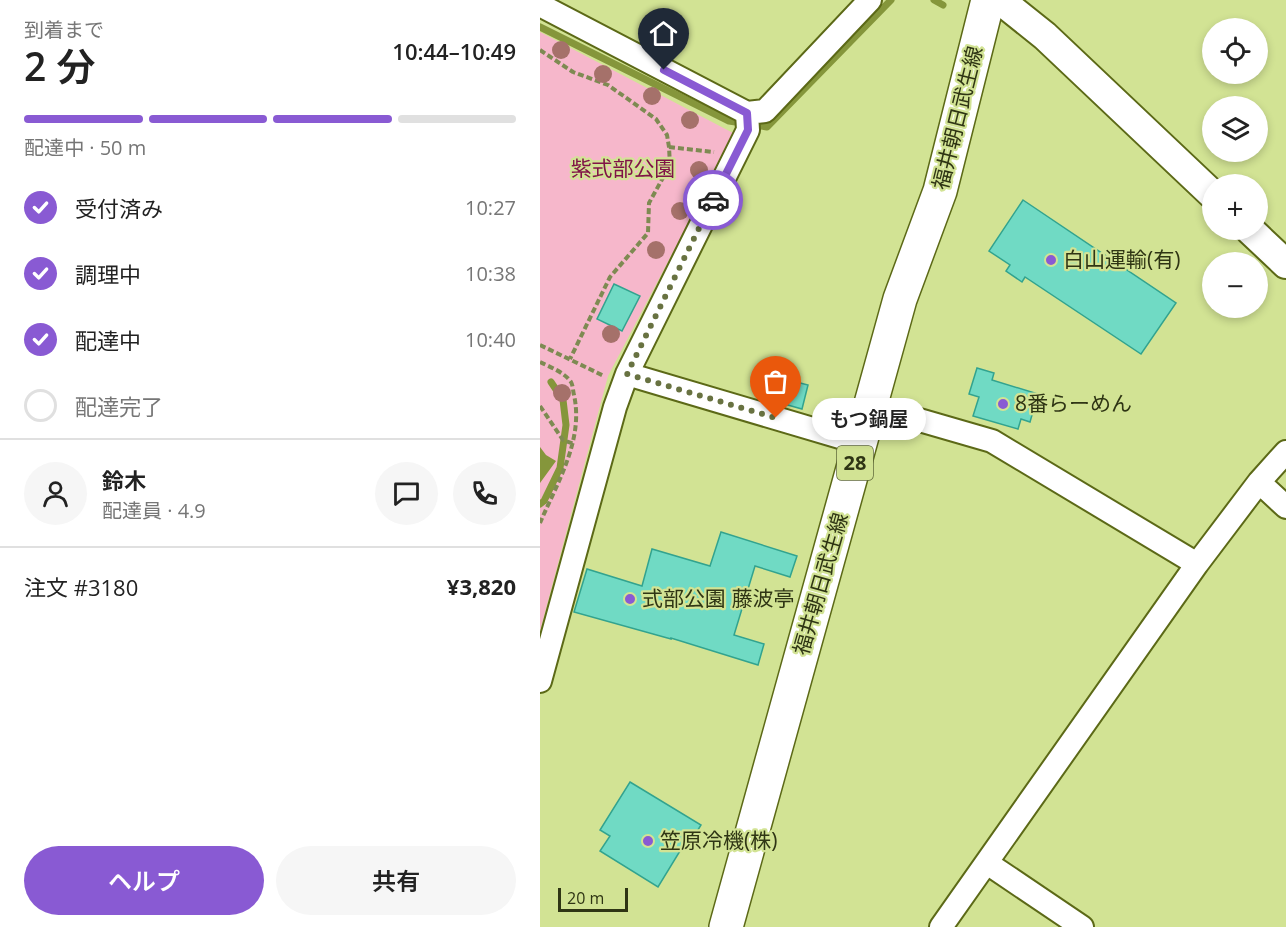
<!DOCTYPE html>
<html lang="ja">
<head>
<meta charset="utf-8">
<style>
  body { margin:0; font-family:"Open Sans","Noto Sans JP",sans-serif; background:#f6f6f6; color:#222; height:100vh; display:flex; flex-direction:column; font-size:22px; white-space:nowrap }
  * { box-sizing:border-box; margin:0 }
  p { font-size:20px; color:#767676 }
  .icon { flex:none; width:33px; height:33px; fill:none; stroke:currentColor; stroke-width:2; stroke-linecap:round; stroke-linejoin:round }
  .map { position:relative; flex:1; overflow:hidden }
  .details { display:flex; flex-direction:column; background:#fff; width:540px }
  .details>* { flex:none }
  .controls { position:absolute; left:662px; top:18px; display:grid; gap:12px }
  .controls a { display:grid; place-items:center; width:66px; height:66px; border-radius:50%; background:#fff; box-shadow:0 3px 9px #0003; font-size:30px }
  .scale { position:absolute; left:18px; bottom:15px; width:70px; box-sizing:border-box; padding-left:6px; border:3px solid #2f3514; border-top:0; font-size:16px; line-height:21px; white-space:nowrap; color:#2f3514; -webkit-text-stroke:4px #d2e394; paint-order:stroke }
  .pin { position:absolute; display:grid; place-items:center; width:51px; height:51px; color:#fff; margin:-62px -26px; border-radius:50% 50% 50% 0; rotate:-45deg; box-shadow:0 0 6px #0007 }
  .pin .icon { rotate:45deg }
  .courier { position:absolute; display:grid; place-items:center; width:60px; height:60px; margin:-30px; border:4px solid #895ad3; border-radius:50%; background:#fff; color:#222; box-shadow:0 2px 8px #0007 }
  .bubble { position:absolute; height:42px; border-radius:21px; background:#fff; box-shadow:0 3px 9px #0003; font-size:20px; font-weight:600; line-height:42px; text-align:center }
  .head em { font-style:normal; font-weight:600 }
  .head div { display:flex; flex-direction:column-reverse }
  .head { display:flex; align-items:center; justify-content:space-between; height:102px; padding:0 24px }
  h1 { font-size:39px; font-weight:600; line-height:45px }
  .bar { display:grid; grid-template-columns:repeat(4,1fr); gap:9px 6px; align-content:center; height:72px; padding:0 24px }
  .bar i { height:8px; border-radius:4px; background:#e0e0e0 }
  .bar .current { background:#895ad3 }
  .bar p { grid-column:span 4 }
  .line { display:flex; align-items:center; gap:15px; padding:0 24px; border-top:2px solid #e0e0e0 }
  .line div { flex:1 }
  .round { display:grid; place-items:center; flex:none; width:63px; height:63px; border-radius:32px; background:#f6f6f6 }
  ol { padding:0 24px; list-style:none }
  li { display:flex; align-items:center; gap:18px; height:66px }
  li p { margin-inline-start:auto }
  li .icon { padding:6px; border-radius:50%; background:#895ad3; color:#fff; stroke-width:4 }
  li:last-child { color:#767676 }
  li i { width:33px; height:33px; border:3px solid #e0e0e0; border-radius:50% }
  .cta { display:flex; gap:12px; margin-top:auto; padding:12px 24px }
  .cta a { flex:1; height:69px; border-radius:36px; background:#895ad3; color:#fff; font-size:24px; font-weight:600; line-height:69px; text-align:center }
  .cta a+a { background:#f6f6f6; color:#222 }
  main { display:flex; flex:1; min-height:0 }
  .map>svg:first-child { display:block }
</style>
</head>
<body>
<main>
<section class="details">
<div class="head"><div><h1>2 分</h1><p>到着まで</p></div><em>10:44–10:49</em></div>
<div class="bar"><i class="current"></i><i class="current"></i><i class="current"></i><i></i><p>配達中 · 50 m</p></div>
<ol>
<li><svg class="icon" aria-label="check" viewBox="0 0 24 24"><path d="M5 12l5 5 9-10"/></svg>受付済み<p>10:27</p></li>
<li><svg class="icon" aria-label="check" viewBox="0 0 24 24"><path d="M5 12l5 5 9-10"/></svg>調理中<p>10:38</p></li>
<li><svg class="icon" aria-label="check" viewBox="0 0 24 24"><path d="M5 12l5 5 9-10"/></svg>配達中<p>10:40</p></li>
<li><i></i>配達完了</li>
</ol>
<div class="line" style="height:108px"><a class="round"><svg class="icon" aria-label="person" viewBox="0 0 24 24"><circle cx="12" cy="8" r="4"/><path d="M4 21q1-7 8-7t8 7"/></svg></a><div><b>鈴木</b><p>配達員 · 4.9</p></div><a class="round"><svg class="icon" aria-label="chat" viewBox="0 0 24 24"><path d="M4 5h16v11H9l-5 4z"/></svg></a><a class="round"><svg class="icon" aria-label="phone" viewBox="0 0 24 24"><path d="M5 4h4l2 5-3 2q2 4 5 5l2-3 5 2v4C11 20 4 13 5 4z"/></svg></a></div>
<div class="line" style="height:78px"><div>注文 #3180</div><b>¥3,820</b></div>
<div class="cta"><a>ヘルプ</a><a>共有</a></div>
</section>
<div class="map">
<svg width="746" height="927" viewBox="0 0 746 927">
  <rect width="100%" height="100%" fill="#d2e394"/>
  <path fill="#f6b7cb" d="M 0,32 L 195,134 L 68,376 L 0,631 Z"/>
  <path fill="#85963b" d="M 0,447 L 6,455 L 16,461 L 0,483 Z"/>
  <g fill="none" stroke-linecap="round" stroke-linejoin="round">
    <path stroke="#85963b" stroke-width="7" d="M 394,0 L 403,5
      M 0,27 L 189,121 L 227,127 L 351,0
      M 0,504 L 4,501 L 20,468 L 26,425 L 23,400 L 11,382"/>
  </g>
  <path fill="#70dac4" stroke="#32a38f" stroke-width="1.5" d="M 483,200 L 636,303 L 601,354 L 485,277 L 482,282 L 466,271 L 470,265 L 449,251 Z
    M 74,284 L 100,296 L 82,331 L 57,319 Z
    M 437,368 L 454,373 L 452,380 L 498,394 L 490,422 L 481,419 L 478,429 L 433,416 L 439,397 L 429,394 Z
    M 226,374 L 268,385 L 262,409 L 219,397 Z
    M 181,532 L 257,556 L 250,577 L 215,566 L 194,635 L 224,644 L 218,665 L 131,638 L 131,639 L 34,612 L 47,569 L 102,586 L 112,549 L 170,566 Z
    M 90,782 L 161,825 L 147,848 L 143,846 L 118,887 L 60,851 L 70,836 L 60,830 Z"/>
  <g fill="none" stroke-linecap="round" stroke-linejoin="round">
    <defs>
      <path id="minor" d="M 0,5 L 207,113 L 225,111 L 330,0
        M 87,374 L 320,443
        M 331,406 L 452,441 L 657,564
        M 719,482 L 746,507
        M 0,681 L 75,407 L 87,374 L 208,130 L 207,113
        M 447,863 L 542,927
        M 401,927 L 657,564 L 719,482 L 746,452"/>
      <path id="tertiary" d="M 460,0 L 505,36 L 672,194
        M 710,230 L 746,264"/>
      <path id="primary" d="M 186,927 L 360,299 L 400,191 L 448,0"/>
    </defs>
    <use href="#minor" stroke="#5c6917" stroke-width="26"/>
    <use href="#tertiary" stroke="#5c6917" stroke-width="32"/>
    <use href="#primary" stroke="#5c6917" stroke-width="36"/>
    <path stroke="#7e8a52" stroke-width="4" stroke-dasharray="6 3" stroke-linecap="butt" d="M 0,50 L 33,72 L 68,85 L 116,119 L 127,135 L 129,147 L 130,165 L 109,203 L 108,233 L 70,277 L 30,359
      M 129,147 L 174,152
      M 0,345 L 64,376
      M 0,362 C 10,367 24,372 31,382 C 33,385 33,392 34,395 C 44,440 17,483 0,523
      M 0,406 L 23,440 L 34,444"/>
    <use href="#minor" stroke="#fff" stroke-width="22"/>
    <use href="#tertiary" stroke="#fff" stroke-width="28"/>
    <use href="#primary" stroke="#fff" stroke-width="33"/>
  </g>
  <g fill="#a5716a">
    <circle cx="21" cy="50" r="9"/>
    <circle cx="63" cy="74" r="9"/>
    <circle cx="112" cy="96" r="9"/>
    <circle cx="150" cy="120" r="9"/>
    <circle cx="159" cy="170" r="9"/>
    <circle cx="140" cy="211" r="9"/>
    <circle cx="116" cy="250" r="9"/>
    <circle cx="71" cy="334" r="9"/>
    <circle cx="22" cy="393" r="9"/>
  </g>
  <g fill="none" stroke-linecap="round" stroke-linejoin="round">
    <path stroke="#687241" stroke-width="6" stroke-dasharray="0 10.8" d="M 173,200 L 87,374 L 236,418"/>
    <path stroke="#895ad3" stroke-width="8" d="M 124,70 L 207,113 L 208,130 L 173,200"/>
  </g>
  <g fill="#895ad3" stroke="#d2e394" stroke-width="2">
    <circle cx="511" cy="260" r="6"/>
    <circle cx="463" cy="404" r="6"/>
    <circle cx="90" cy="599" r="6"/>
    <circle cx="108" cy="841" r="6"/>
  </g>
  <g text-anchor="middle" stroke-width="4.5" stroke-linejoin="round" paint-order="stroke">
    <rect fill="#d2e394" stroke="#60693a" stroke-width="1.5" x="297" y="446" width="36" height="34" rx="4.5"/>
    <g font-size="20" font-weight="bold" fill="#2f3514">
      <text x="315" y="470">28</text>
    </g>
    <g font-size="21" fill="#2f3514" stroke="#d2e394">
      <text transform="translate(418 118) rotate(-76)" y="7">福井朝日武生線</text>
      <text transform="translate(281 584) rotate(-74)" y="7">福井朝日武生線</text>
    </g>
    <g font-size="21" fill="#801447" stroke="#d2e394">
      <text x="83" y="176">紫式部公園</text>
    </g>
    <g font-size="21" fill="#2f3514" stroke="#d2e394" text-anchor="start">
      <text x="523" y="267">白山運輸(有)</text>
      <text x="475" y="411">8番らーめん</text>
      <text x="102" y="606">式部公園 藤波亭</text>
      <text x="120" y="848">笠原冷機(株)</text>
    </g>
  </g>
</svg>
<div class="controls">
<a><svg class="icon" aria-label="locate" viewBox="0 0 24 24"><circle cx="12" cy="12" r="6"/><path d="M12 2v4M12 18v4M2 12h4M18 12h4"/></svg></a>
<a><svg class="icon" aria-label="layers" viewBox="0 0 24 24"><path d="M12 4l9 5-9 5-9-5zM3 14l9 5 9-5"/></svg></a>
<a>+</a>
<a>−</a>
</div>
<div class="scale">20 m</div>
<div class="pin" style="left:236px;top:418px;background:#ea580c"><svg class="icon" aria-label="bag" viewBox="0 0 24 24"><path d="M5 8h14l-1 12H6zM9 8a3 3 0 0 1 6 0"/></svg></div>
<div class="pin" style="left:124px;top:70px;background:#1f2937"><svg class="icon" aria-label="home" viewBox="0 0 24 24"><path d="M3 11l9-7 9 7M6 9v11h12V9"/></svg></div>
<div class="courier" style="left:173px;top:200px"><svg class="icon" aria-label="car" viewBox="0 0 24 24"><path d="M5 17H2v-5l4-1 3-4h7l3 4 3 1v5h-3M9 17h6M6 11h13"/><circle cx="7" cy="17" r="2"/><circle cx="17" cy="17" r="2"/></svg></div>
<div class="bubble" style="left:272px;top:398px;width:114px">もつ鍋屋</div>
</div>
</main>
</body>
</html>
